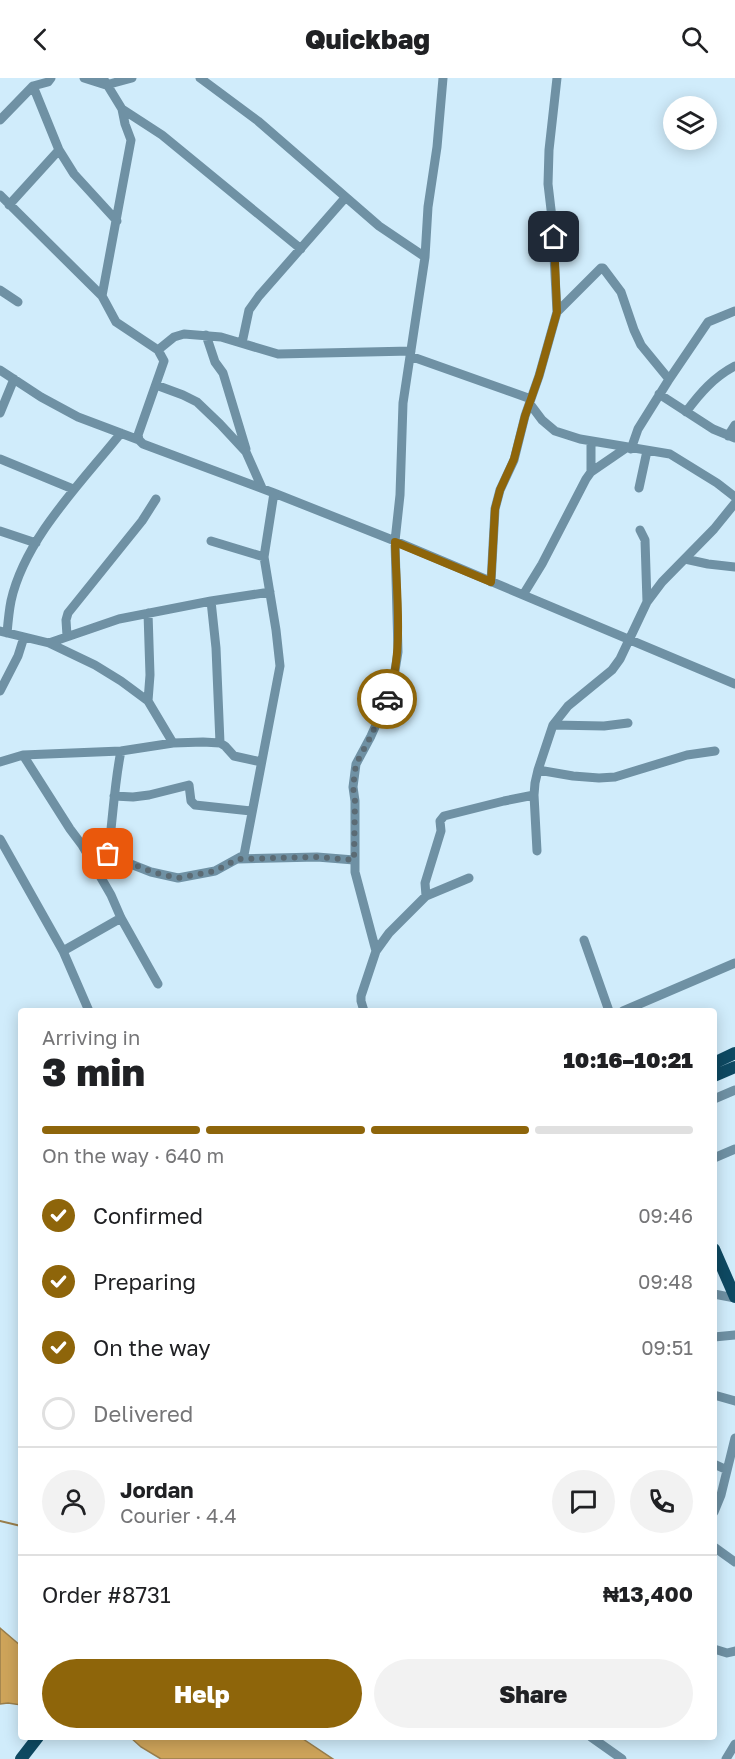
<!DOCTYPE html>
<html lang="en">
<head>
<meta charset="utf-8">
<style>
  body { margin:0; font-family:"Golos Text",sans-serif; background:#f2f2f2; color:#202124; height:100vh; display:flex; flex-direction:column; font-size:22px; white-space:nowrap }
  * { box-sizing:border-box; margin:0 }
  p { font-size:20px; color:#757577 }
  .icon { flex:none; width:33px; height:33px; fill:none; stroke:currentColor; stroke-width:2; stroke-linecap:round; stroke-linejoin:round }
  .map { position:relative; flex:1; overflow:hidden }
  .panel { position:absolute; left:18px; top:930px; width:699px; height:732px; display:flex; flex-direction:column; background:#fff; border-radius:6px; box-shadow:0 3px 15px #0003 }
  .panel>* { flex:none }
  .controls { position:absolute; left:663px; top:18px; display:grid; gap:12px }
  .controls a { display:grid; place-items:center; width:54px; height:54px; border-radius:50%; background:#fff; box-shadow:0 3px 15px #0003; font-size:30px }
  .pin { position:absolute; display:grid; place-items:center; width:51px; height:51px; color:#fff; margin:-26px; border-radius:12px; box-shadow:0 3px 9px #0006 }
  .courier { position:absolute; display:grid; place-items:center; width:60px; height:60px; margin:-30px; border:4px solid #8e650a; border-radius:50%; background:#fff; color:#222; box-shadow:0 2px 8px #0007 }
  .headline em { font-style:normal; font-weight:800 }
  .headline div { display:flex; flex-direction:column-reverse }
  .headline { display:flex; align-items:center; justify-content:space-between; height:102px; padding:0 24px }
  h1 { font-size:39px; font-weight:800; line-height:45px }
  .bar { display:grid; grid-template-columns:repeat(4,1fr); gap:9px 6px; align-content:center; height:72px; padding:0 24px }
  .bar i { height:8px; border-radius:4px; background:#e0e0e0 }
  .bar .active { background:#8e650a }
  .bar p { grid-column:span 4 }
  .line { display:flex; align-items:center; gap:15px; padding:0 24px; border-top:2px solid #e0e0e0 }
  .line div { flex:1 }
  .round { display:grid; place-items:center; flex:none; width:63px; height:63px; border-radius:32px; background:#f2f2f2 }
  ol { padding:0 24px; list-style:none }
  li { display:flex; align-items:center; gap:18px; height:66px }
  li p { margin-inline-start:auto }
  li .icon { padding:6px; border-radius:50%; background:#8e650a; color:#fff; stroke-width:4 }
  li:last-child { color:#757577 }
  li i { width:33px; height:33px; border:3px solid #e0e0e0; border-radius:50% }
  .action { display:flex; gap:12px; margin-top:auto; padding:12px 24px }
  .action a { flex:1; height:69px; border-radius:36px; background:#8e650a; color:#fff; font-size:24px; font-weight:800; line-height:69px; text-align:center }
  .action a+a { background:#f2f2f2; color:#202124 }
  header { display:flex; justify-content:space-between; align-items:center; height:78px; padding:0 24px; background:#fff; font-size:27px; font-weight:800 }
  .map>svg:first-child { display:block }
</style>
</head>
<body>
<header><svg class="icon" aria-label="back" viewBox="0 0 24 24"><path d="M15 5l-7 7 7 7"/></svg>Quickbag<svg class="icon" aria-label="search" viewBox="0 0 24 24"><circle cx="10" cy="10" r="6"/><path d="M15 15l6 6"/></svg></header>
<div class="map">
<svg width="735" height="1681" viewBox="0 0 735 1681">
  <rect width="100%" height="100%" fill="#d0ecfb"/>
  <path fill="#cea45a" stroke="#997e4c" stroke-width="1.5" d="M 0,1550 L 21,1568 L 21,1627 L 8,1625 L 0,1626 Z
    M 130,1659 L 300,1659 L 333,1681 L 161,1681 L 141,1669 Z"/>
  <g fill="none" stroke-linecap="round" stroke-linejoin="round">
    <path stroke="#997e4c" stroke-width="2" d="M 0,1443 L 21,1448"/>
    <path stroke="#6f91a4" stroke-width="9" d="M 84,0 L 106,7 L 132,0
      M 200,0 L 258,43 L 379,148 L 425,179
      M 33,8 L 59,72 L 74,96 L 117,143
      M 122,31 L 162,57 L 301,171
      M 0,42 L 33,8 L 48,4 L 51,0
      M 0,117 L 102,218 L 116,244 L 158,272 L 164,283 L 138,357 L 139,362 L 143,366 L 274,415 L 395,463 L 735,606
      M 9,127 L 59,72
      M 0,212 L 18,224
      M 102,218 L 131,62 L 125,46 L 122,31 L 103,0
      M 557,234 L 601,190 L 603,190 L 621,214 L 634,252 L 641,267 L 668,300 L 668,303 L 638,351 L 631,371
      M 206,257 L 215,284 L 223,295 L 246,371
      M 242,265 L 249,232 L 259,218 L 345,120
      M 158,272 L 174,259 L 184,256 L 221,259 L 278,276 L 411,273
      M 410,278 L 531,321
      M 0,292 L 41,319 L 78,339 L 139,362
      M 668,303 L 708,244 L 735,233
      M 156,307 L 183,317 L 197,324 L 220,346 L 246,374 L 262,410
      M 659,316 L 713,351 L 735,360
      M 530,326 L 542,342 L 555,353 L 580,361 L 670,376 L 717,405 L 735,419
      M 686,334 C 700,315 714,299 735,288
      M 0,335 L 14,301
      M 728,358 L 735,347
      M 0,381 L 73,411
      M 591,394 L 591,363
      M 639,410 L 647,373
      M 640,452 L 645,462 L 647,524
      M 0,453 L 36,465
      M 211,463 L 264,479
      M 685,481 L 708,486 L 735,489
      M 491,504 L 495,431 L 500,412 L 514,382 L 525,338 L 539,298 L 557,234 L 552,140 L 548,106 L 549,72 L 557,0
      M 523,517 L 542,486 L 586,401 L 591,394 L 626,370
      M 211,523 L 216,570 L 220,665
      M 0,553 L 49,565 L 95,587 L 121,603 L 148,623 L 173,665
      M 7,555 C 8,544 9,533 11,523 C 25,460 82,404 121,355
      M 67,558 L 66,542 L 68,535 L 142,443 L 156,421
      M 49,565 L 119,541 L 211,523 L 270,514
      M 0,613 L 18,578 L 24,559
      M 148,623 L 150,597 L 148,535
      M 553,647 L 604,648 L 628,645
      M 23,677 L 70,751 L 82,767 L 111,817 L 121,840 L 158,906
      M 0,684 L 23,677 L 121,673 L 173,665 L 203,664 L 220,665 L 225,668 L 234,678 L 261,684
      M 538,692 L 573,698 L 599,700 L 615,699 L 687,677 L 715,673
      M 114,718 L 133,719 L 149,717 L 189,707 L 191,723 L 195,727 L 251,733
      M 0,761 L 63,873 L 89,933
      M 82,767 L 151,794 L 178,800 L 215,793 L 244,777 L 280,588 L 276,552 L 264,479 L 274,415
      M 537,773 L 534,717 L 535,705 L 538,692 L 553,647 L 568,628 L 612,592 L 620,581 L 647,524 L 662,504 L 714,451 L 735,425
      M 108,776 C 113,741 114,707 121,673
      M 238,781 L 317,779 L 354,782
      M 426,818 L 425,805 L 441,753 L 440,743 L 444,738 L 504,723 L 534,717
      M 584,862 L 609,933
      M 63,873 L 121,840
      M 376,873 L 389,855 L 426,818 L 469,800
      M 364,933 L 361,923 L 361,918 L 376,873 L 355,794 L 355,723 L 353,709 L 356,686 L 371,658 L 392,611 L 398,574 L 395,463 L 400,417 L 403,325 L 425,179 L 428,129 L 437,69 L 443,0
      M 623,933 L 735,885
      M 714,1021 L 735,1012
      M 714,1080 L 735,1071
      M 714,1216 L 735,1220
      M 714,1259 L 735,1257
      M 714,1317 L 735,1323
      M 714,1386 L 727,1392
      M 714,1434 L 721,1417 L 735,1360
      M 714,1469 L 735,1484
      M 714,1571 L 727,1575 L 735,1573
      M 591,1659 L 622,1681
      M 726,1681 L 735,1666"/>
    <path stroke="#0e4962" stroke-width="12" d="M 714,985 L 735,975
      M 714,998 L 735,989
      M 714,1171 L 735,1219
      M 21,1681 L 38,1659"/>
  </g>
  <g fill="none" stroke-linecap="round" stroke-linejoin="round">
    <path stroke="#5b6b74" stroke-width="6" stroke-dasharray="0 10.8" d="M 108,776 L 152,794 L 178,800 L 215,793 L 238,781 L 317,779 L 354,782 L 355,723 L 353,709 L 356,686 L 371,658 L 387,621"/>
    <path stroke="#8e650a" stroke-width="8" d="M 387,621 C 405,577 396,512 395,464 L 491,504 L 495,431 L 500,412 L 514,381 L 525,338 L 539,298 L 557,234 L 554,159"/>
  </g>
</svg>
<div class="controls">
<a><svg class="icon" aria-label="layers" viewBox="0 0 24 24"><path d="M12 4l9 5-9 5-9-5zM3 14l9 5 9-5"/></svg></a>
</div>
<div class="pin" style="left:108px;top:776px;background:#ea580c"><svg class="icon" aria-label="bag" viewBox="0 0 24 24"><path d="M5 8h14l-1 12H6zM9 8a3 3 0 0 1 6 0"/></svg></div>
<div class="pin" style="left:554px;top:159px;background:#1f2937"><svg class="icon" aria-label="home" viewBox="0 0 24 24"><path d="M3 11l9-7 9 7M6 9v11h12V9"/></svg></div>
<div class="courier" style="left:387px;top:621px"><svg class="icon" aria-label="car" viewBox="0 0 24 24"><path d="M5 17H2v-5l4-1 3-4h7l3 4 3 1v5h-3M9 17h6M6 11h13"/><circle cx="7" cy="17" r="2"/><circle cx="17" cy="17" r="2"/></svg></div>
<section class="panel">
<div class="headline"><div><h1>3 min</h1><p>Arriving in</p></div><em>10:16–10:21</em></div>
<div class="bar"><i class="active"></i><i class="active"></i><i class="active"></i><i></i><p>On the way · 640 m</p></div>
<ol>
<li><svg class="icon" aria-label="check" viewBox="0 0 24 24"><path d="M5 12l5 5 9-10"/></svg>Confirmed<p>09:46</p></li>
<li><svg class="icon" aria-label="check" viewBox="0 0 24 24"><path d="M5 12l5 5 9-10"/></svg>Preparing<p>09:48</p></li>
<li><svg class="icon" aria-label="check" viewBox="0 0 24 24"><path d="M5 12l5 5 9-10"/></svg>On the way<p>09:51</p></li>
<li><i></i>Delivered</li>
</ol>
<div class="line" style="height:108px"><a class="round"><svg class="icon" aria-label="person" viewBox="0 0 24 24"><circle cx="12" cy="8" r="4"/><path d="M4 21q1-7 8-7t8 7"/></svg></a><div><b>Jordan</b><p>Courier · 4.4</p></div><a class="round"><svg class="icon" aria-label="chat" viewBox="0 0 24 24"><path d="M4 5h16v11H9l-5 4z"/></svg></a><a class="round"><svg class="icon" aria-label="phone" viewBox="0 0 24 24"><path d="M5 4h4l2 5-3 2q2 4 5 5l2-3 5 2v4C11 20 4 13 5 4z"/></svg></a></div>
<div class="line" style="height:78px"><div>Order #8731</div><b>₦13,400</b></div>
<div class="action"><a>Help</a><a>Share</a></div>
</section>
</div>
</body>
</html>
